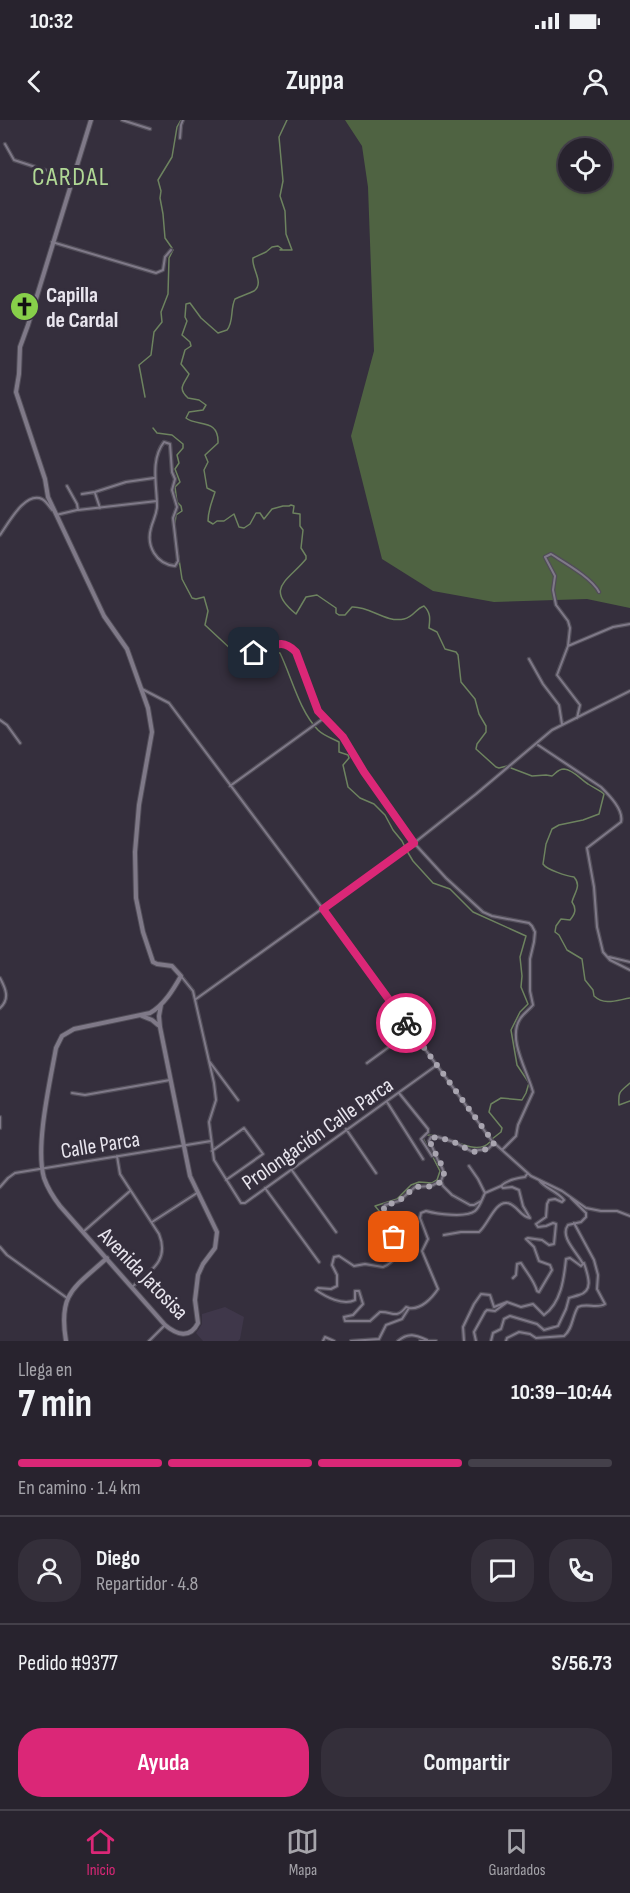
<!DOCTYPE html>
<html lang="es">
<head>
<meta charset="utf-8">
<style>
  body { margin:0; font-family:"Sofia Sans Condensed",sans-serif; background:#342f3a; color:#f1f3f6; height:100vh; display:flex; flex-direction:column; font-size:22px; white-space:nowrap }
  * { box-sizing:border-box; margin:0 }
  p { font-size:20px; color:#a5a4aa }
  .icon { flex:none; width:33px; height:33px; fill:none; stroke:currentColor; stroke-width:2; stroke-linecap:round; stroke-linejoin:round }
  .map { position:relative; height:1221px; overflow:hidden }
  .drawer { display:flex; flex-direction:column; background:#28232e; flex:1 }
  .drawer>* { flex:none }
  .controls { position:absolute; left:558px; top:18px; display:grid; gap:12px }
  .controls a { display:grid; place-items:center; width:54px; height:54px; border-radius:50%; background:#28232e; box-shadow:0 2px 4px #0004,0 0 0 2px #44404a; font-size:30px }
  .pin { position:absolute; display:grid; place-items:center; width:51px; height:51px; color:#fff; margin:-26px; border-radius:12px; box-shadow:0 3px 9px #0006 }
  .courier { position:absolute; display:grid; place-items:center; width:60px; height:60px; margin:-30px; border:4px solid #db2777; border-radius:50%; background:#fff; color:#222; box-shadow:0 2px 8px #0007 }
  .headline em { font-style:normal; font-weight:700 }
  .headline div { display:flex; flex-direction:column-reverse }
  .headline { display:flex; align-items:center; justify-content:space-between; height:102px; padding:0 18px }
  h1 { font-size:39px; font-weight:700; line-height:45px }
  .bar { display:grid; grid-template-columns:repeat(4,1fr); gap:9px 6px; align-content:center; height:72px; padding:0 18px }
  .bar i { height:8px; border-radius:4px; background:#44404a }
  .bar .selected { background:#db2777 }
  .bar p { grid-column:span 4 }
  .line { display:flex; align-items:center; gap:15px; padding:0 18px; border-top:2px solid #44404a }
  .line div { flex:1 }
  .round { display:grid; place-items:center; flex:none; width:63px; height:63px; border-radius:24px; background:#342f3a }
  .cta { display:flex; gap:12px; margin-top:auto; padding:12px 18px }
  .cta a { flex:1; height:69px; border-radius:24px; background:#db2777; color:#fff; font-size:24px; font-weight:700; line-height:69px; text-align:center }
  .cta a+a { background:#342f3a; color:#f1f3f6 }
  .status { display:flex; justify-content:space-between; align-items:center; height:42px; padding:0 30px; background:#28232e; direction:ltr }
  .status svg { height:16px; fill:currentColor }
  header { display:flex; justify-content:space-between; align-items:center; height:78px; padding:0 18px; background:#28232e; font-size:27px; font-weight:700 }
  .tab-bar { display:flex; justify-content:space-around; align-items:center; height:84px; border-top:2px solid #44404a; background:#28232e; font-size:16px; color:#a5a4aa }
  .tab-bar a { display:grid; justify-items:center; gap:3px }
  .tab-bar .selected { color:#db2777 }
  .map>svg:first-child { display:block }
</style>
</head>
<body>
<div class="status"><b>10:32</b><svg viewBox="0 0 49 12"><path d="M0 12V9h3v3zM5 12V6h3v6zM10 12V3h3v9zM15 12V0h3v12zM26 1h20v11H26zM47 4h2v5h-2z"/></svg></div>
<header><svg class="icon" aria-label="back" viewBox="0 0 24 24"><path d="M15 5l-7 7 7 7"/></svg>Zuppa<svg class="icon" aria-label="person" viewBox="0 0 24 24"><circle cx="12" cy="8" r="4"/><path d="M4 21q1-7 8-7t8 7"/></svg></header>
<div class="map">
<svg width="630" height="1221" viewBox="0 0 630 1221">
  <rect width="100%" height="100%" fill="#352f3d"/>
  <path fill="#3f374a" d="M 225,1187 L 244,1197 L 240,1219 L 238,1221 L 203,1221 L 196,1213 L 202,1204 L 202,1194 Z"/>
  <path fill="#4f6342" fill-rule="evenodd" d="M 345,0 L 630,0 L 630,488 L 587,479 L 494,482 L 433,471 L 382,439 L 351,316 L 374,231 L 368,67 L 362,26 ZM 568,28 L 602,28 L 602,62 L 568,62 Z"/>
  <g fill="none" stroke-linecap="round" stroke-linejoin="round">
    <path stroke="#6d835f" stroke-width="1.5" d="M 287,0 L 279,17 L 283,61 L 280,76 L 285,91 L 286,114 L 292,130 L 280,130 L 282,129 L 278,126 L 272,127 L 266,132 L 253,138 C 251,148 265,163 254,171 C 248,174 241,176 235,179 C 230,189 234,202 227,210 L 218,213 L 201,198 L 190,183 L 186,184 L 185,197 L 187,201 L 182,215 L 190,222 L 191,226 L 185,230 L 181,244 L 189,254 C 184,264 177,268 188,278 L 199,280 L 206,285 L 203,290 L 189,292 L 186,298 C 197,307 219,298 218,323 L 205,335 L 208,342 L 204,350 L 207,368 L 215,372 C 212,382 208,390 208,401 L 213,404 L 217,401 L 224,401 L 234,394 L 239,407 L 244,408 L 250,404 L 256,393 L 260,393 L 264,399 L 272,389 L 283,386 L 289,386 L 291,385 L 294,386 L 293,393 L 300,394 L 300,406 L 303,410 L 301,428 L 306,436 L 306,439 C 288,461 264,468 296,494 L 306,477 L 317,475 L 336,488 L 336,493 L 339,495 L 345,495 L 352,487 C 370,486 385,503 404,499 C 414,497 415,489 424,486 C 431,493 430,499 429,508 L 437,512 L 445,529 L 456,532 L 458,535 L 461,562 L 475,579 L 479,594 L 486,606 L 486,612 L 477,624 L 476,629 L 496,647 L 499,648 L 507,646
      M 172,128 L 165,118 L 163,94 L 160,78 L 161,71 L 158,60 L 172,37 L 177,7 L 181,0
      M 145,277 L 139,245 L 151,235 L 154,212 L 162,202 L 161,192 L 168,174 L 169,138 L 173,130
      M 153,308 L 157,313 L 172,315 L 183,324 L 183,328 L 177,335 L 179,343 L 175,349 L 180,362 L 175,367 L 177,382 L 181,386 L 182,391 L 176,395 L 175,403
      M 177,426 L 182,459 L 192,478 L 196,479 L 204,477 L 208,491 L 205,505 L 234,532 L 253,537 L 269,532 L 280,533 C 292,558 299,590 318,610 C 324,616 332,618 339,622 L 339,632 L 348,635 L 349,638 L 343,645 L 348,667 L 360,678 L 374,684 L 385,695 L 393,710 L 402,721 L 405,727
      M 511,648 L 532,656 L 546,655 L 552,656 C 556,653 558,649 564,649 C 574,650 580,659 588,664 C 594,668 600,670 604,674 L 599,694 L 583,700 L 559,705 L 552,709 L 546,724 L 543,744 C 547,750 567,756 574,757 C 582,766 574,773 572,782 C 577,789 575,794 570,800 L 561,799 L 556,806 L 555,812 L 559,815 L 567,830 L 582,839 L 585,860 L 593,870 L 594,876 C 605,886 617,880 630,878
      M 407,731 L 413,741 L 433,763 L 450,769 L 473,792 L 526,816 L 520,837 L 522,856 L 521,867 L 528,884 L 520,892 L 511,910 L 517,945 L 529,963 L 526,973 L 522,980 L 501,978 L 491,984 L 489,992 L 502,1008 L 501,1012 L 492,1019
      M 630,963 C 620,972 618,971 619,985 L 630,981
      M 427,1015 C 449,1014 475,1038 490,1022
      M 392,1129 L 389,1120 L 394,1109 L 375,1086 L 397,1079 L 411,1065 L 419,1062 L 432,1063 L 437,1060 L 440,1051 L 423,1018"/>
    <defs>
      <path id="minor" d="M 122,0 L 150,9
        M 180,18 L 181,5 L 183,0
        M 5,24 L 14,40 L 72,59
        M 52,122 L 156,153 L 163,150 L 165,137 L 171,130
        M 164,322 L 170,324 L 172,352 L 175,359 L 172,370 L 177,387 L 173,398 L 178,441 L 175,446 C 156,444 146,426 151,408 C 153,400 157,394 157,386 C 157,365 150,340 164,322 Z
        M 67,366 L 77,384 L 78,390 L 157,381
        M 95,373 L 100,388
        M 82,374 L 95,372 L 126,362 L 154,358
        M 56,395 L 77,390
        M 0,415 C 8,404 25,371 42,379 C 46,381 49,386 52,390
        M 568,526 L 613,507 L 630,504
        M 250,533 L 259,532 L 282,523 L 293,529 L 298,536 L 318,591 L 343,617 L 364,652 L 414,723 L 446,758 L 483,792 L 492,796 L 529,803 L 532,806 L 535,812 L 534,822 L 530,839 L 530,871 L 533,885 C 529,890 523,894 520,899 C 507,919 528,952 533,972 L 518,1005 L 516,1016 L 502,1030
        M 529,539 L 543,564 L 559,585 L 562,604
        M 142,569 L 169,583 L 323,789 L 492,1021 L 531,1056 L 562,1071 L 586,1088 L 601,1091 L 617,1091 L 630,1096
        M 577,598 L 580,585 L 557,555 L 568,526 L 570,508 L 568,501 L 556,485 L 553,470 L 555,456 L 545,437 L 551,434 C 565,443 592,458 599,472
        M 0,600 L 7,605 L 20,623
        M 538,625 L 601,667 C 609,675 624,690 621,702 L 587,728 L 594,767 L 597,807 L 603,832 L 610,840 L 630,850
        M 230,666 L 324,598
        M 609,837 L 630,842
        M 181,856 L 193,871 L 214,963 L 216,980 L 209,1002 L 214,1040 L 241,1083 L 245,1083 L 437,945
        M 0,858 C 6,869 10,879 0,888
        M 196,879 L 414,723 L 476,674 L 552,610 L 630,571
        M 209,941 L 238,980
        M 367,943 L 411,911
        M 72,973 L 85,975 L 170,960
        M 399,973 L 428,1009 L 428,1012 L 421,1019 L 432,1036
        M 387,982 L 423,1039
        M 0,997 L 0,1008
        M 346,1009 L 376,1053
        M 212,1031 L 244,1008 L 263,1034 L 226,1060
        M 117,1036 L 120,1054 L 159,1114 C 170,1141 150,1151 132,1167
        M 469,1046 L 478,1059 L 485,1073
        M 291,1049 L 336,1112
        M 441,1061 L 443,1066 L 452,1075 L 470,1085 L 474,1085 L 481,1081
        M 0,1067 L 8,1058 L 15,1053 L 211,1021
        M 265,1068 L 319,1142
        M 152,1102 L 197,1073
        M 83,1112 L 130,1071
        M 444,1115 L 461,1112 L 479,1112 C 488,1105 495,1081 507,1083 C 517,1084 520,1097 530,1098 L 523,1086 L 519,1070 L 512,1067 L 503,1068 L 501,1066 C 507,1060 517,1058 525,1057 L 527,1054
        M 0,1127 L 7,1135 L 67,1178
        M 513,1158 L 516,1155 L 517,1144 L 521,1143 C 527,1153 534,1160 537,1171 L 539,1172 L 552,1150 L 550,1145 L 539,1141 L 534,1127 L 526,1119 L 528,1118 L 542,1120 L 549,1125 L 554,1124 L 556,1104 L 553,1103 L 546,1106 L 538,1107 L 536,1104 L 546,1097 L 547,1084 L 549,1080 L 555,1079 L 562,1082 L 564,1080 C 557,1071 544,1068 539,1060
        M 409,1188 C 421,1190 432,1178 438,1169 L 422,1131 L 428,1119 L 420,1098 L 421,1093 L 426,1091 C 437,1094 466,1098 475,1091 C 480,1087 482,1079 485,1073 L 501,1066
        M 149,1221 L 165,1205
        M 323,1221 L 325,1217 L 334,1221
        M 351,1221 L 379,1219 L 386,1205 L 402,1199 L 409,1188 L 406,1187 C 396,1200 392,1191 380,1192 L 370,1201 L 345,1201 L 344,1197 L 353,1195 L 363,1184 L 359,1171 L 355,1171 L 355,1180 C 343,1186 326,1177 316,1170 L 318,1168 L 331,1169 L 337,1166 L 337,1155 L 332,1145 L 334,1137 L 339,1136 L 354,1146 L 365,1144 L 383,1147 C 396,1142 396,1134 394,1123 C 394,1118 396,1113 397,1108 L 383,1088 L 385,1085 L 399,1081 L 415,1067 L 431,1066 L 441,1061 C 447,1049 440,1047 436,1036 C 434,1031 432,1026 429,1021 L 431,1017 L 438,1017 L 454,1022 L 471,1031 L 488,1029 L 494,1023
        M 398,1221 C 408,1212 416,1215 427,1220
        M 420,1221 L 436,1221
        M 464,1221 L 463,1207 L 474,1184 L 481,1174 L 490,1175 L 494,1187 L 507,1182 L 521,1187 L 533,1184 L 544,1195 C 561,1183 564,1159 566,1139 L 570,1138 L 581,1146 L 583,1144 C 578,1133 559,1117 568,1105 L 581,1102 L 586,1097 L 586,1093 L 571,1078
        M 476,1221 L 474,1212 L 485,1192 L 487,1190 L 495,1191 L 506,1183
        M 491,1221 L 493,1213 L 501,1209 L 504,1199 L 510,1196 L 537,1204 L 544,1210 L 558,1206 L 566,1189 L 569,1178 C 572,1177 576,1176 579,1175 C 595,1171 587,1153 584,1143
        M 506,1221 L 507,1218 L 519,1212 L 530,1214 L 536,1218 L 564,1216 C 573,1209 572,1196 578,1187 C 587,1183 597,1189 605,1184 L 597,1169 L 598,1155 L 594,1140 L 574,1103"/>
      <path id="tertiary" d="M 91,0 L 28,205 L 20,227 L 19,254 L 16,272 L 45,359 L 48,377 L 104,496 L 127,529 L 148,588 L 152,612 L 139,685 L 135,732 L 136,778 L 143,812 L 153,842 L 157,844 L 172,846 L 181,856 C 173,870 164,885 150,893 L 74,909 L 62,916 L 56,928 C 50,962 35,1026 44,1058 C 48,1069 53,1077 60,1086 L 165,1205 C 177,1215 190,1219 198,1203 L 195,1180 L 198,1155 L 203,1144 L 215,1128 L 217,1112 L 190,1056 L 160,907 L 159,896 L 161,885
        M 142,896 L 152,900 L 158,905
        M 66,1221 C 58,1173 74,1168 107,1138"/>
    </defs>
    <use href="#minor" stroke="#514d58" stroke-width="4.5"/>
    <use href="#tertiary" stroke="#514d58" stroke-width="6"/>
    <use href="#minor" stroke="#7f7988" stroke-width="2"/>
    <use href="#tertiary" stroke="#7f7988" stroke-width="4"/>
  </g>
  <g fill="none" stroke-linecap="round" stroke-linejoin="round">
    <path stroke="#a9a5b0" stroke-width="6" stroke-dasharray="0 10.8" d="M 394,1117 L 396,1106 L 384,1090 L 384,1086 L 399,1081 L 415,1067 C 421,1066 428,1068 435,1065 C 458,1056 429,1032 430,1018 L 438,1017 L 454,1022 L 473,1032 L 488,1029 L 494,1023 L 406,903"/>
    <path stroke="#db2777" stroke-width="8" d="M 254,533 C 272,530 279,515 296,532 L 318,591 L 343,617 L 364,652 L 414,723 L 323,789 L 406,903"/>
  </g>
  <defs>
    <symbol id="church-disc" viewBox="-11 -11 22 22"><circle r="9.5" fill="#87cf4a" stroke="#352f3d"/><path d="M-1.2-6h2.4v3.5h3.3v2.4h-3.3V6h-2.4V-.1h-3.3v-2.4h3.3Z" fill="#111"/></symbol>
  </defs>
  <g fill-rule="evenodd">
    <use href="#church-disc" x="8" y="170" width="33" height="33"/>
  </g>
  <g text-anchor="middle" stroke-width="6" stroke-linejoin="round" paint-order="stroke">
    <g font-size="22" font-weight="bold" fill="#e8e5ee" stroke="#352f3d" text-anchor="start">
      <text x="46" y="182">Capilla<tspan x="46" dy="25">de Cardal</tspan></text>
    </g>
    <g font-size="22" fill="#e8e5ee" stroke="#352f3d">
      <text transform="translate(317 1013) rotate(-35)" y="8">Prolongación Calle Parca</text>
      <text transform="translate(100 1024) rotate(-9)" y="8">Calle Parca</text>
      <text transform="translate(144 1153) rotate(46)" y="8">Avenida Jatosisa</text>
    </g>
    <g font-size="26" letter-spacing="1.5" fill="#b0d895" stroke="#352f3d">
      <text x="71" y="65">CARDAL</text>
    </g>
  </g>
</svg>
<div class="controls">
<a><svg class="icon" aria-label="locate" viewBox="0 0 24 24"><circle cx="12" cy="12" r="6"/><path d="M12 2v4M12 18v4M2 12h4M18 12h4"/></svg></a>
</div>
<div class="pin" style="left:394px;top:1117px;background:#ea580c"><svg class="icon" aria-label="bag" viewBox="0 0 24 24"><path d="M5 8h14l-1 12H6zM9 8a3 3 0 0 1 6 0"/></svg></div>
<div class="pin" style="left:254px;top:533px;background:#1f2937"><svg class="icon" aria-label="home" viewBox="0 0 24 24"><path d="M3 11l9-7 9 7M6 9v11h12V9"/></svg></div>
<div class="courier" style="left:406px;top:903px"><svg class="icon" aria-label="bike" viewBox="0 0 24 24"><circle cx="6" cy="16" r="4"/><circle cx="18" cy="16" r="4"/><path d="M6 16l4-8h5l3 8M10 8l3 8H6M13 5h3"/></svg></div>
</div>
<section class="drawer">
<div class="headline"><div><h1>7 min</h1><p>Llega en</p></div><em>10:39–10:44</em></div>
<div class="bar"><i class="selected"></i><i class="selected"></i><i class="selected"></i><i></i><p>En camino · 1.4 km</p></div>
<div class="line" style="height:108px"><a class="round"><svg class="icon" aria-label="person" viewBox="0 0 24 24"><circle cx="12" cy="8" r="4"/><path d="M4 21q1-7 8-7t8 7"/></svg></a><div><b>Diego</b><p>Repartidor · 4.8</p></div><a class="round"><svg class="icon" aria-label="chat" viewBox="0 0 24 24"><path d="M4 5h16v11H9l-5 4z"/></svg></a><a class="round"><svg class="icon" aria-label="phone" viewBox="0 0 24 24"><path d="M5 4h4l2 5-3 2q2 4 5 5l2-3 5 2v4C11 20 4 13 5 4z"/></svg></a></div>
<div class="line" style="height:78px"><div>Pedido #9377</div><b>S/56.73</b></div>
<div class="cta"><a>Ayuda</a><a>Compartir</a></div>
</section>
<nav class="tab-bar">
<a class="selected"><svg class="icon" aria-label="home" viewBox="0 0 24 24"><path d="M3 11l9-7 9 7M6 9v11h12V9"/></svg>Inicio</a>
<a><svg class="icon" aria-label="map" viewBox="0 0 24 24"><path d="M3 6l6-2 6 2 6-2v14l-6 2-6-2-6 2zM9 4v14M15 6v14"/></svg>Mapa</a>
<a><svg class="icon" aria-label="saved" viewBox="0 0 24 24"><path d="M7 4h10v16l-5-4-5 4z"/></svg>Guardados</a>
</nav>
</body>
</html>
